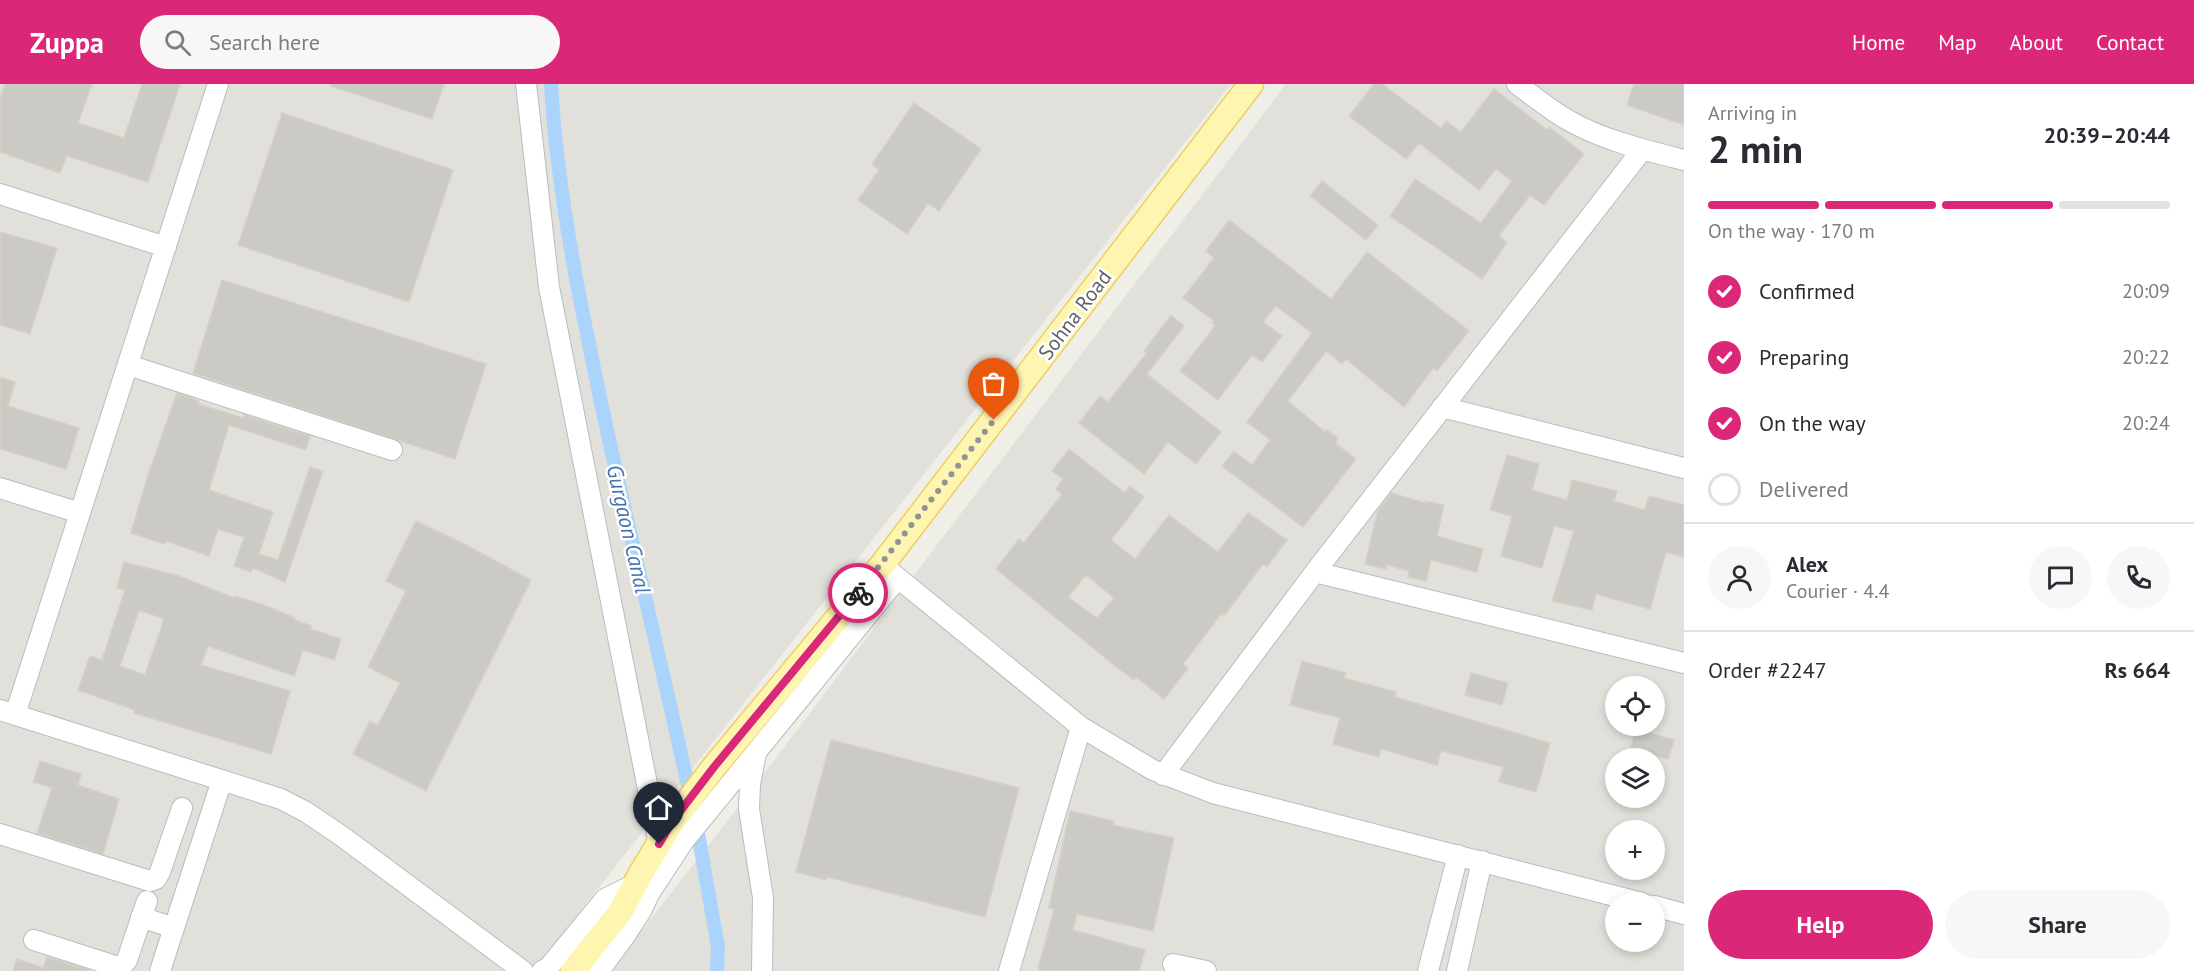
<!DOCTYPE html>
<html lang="en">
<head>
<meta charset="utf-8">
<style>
  body { margin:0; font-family:"PT Sans",sans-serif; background:#f7f7f7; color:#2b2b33; height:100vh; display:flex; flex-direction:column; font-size:22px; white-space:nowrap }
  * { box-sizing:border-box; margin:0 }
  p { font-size:20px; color:#7c7c81 }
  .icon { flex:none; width:33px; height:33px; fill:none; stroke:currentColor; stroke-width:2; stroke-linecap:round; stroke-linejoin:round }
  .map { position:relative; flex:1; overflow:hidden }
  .details { display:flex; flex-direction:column; background:#fff; width:510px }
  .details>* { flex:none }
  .tools { position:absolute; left:1605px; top:592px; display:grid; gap:12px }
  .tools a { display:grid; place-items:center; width:60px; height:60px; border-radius:50%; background:#fff; box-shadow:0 3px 9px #0003; font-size:30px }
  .pin { position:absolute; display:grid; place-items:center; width:51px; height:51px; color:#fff; margin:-62px -26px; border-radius:50% 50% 50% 0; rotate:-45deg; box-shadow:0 0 6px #0007 }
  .pin .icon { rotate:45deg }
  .courier { position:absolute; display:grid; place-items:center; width:60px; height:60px; margin:-30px; border:4px solid #db2777; border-radius:50%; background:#fff; color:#222; box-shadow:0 2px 8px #0007 }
  .summary em { font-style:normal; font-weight:700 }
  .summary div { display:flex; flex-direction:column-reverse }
  .summary { display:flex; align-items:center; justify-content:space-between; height:102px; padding:0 24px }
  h1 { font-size:39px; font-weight:700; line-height:45px }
  .bar { display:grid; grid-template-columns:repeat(4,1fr); gap:9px 6px; align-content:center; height:72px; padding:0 24px }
  .bar i { height:8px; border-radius:4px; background:#e1e1e2 }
  .bar .selected { background:#db2777 }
  .bar p { grid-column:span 4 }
  .line { display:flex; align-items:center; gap:15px; padding:0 24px; border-top:2px solid #e1e1e2 }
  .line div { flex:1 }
  .round { display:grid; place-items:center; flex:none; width:63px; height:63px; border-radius:32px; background:#f7f7f7 }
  ol { padding:0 24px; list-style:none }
  li { display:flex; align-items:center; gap:18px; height:66px }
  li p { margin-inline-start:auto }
  li .icon { padding:6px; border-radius:50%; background:#db2777; color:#fff; stroke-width:4 }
  li:last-child { color:#7c7c81 }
  li i { width:33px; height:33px; border:3px solid #e1e1e2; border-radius:50% }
  .primary-button { display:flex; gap:12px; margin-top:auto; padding:12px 24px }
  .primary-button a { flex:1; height:69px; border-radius:36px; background:#db2777; color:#fff; font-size:24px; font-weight:700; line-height:69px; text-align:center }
  .primary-button a+a { background:#f7f7f7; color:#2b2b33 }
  header { display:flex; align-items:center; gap:36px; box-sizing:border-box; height:84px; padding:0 30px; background:#db2777; color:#fff }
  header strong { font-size:28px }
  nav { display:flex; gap:33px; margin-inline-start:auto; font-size:21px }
  .search { width:420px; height:54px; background:#f7f7f7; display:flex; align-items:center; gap:15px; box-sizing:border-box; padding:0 21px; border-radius:33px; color:#7c7c81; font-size:22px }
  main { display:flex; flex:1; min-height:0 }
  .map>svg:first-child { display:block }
</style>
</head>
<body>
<header>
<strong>Zuppa</strong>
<div class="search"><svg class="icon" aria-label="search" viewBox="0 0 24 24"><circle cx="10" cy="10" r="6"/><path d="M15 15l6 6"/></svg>Search here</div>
<nav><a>Home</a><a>Map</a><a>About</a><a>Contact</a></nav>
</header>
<main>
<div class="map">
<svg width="1684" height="887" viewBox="0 0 1684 887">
  <rect width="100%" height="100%" fill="#f0efe7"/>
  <path fill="#e2e0db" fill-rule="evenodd" d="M 0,0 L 1231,0 L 533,887 L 0,887 Z
    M 1286,0 L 1684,0 L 1684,887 L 610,887 L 753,704 ZM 1616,603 L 1654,603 L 1654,642 L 1616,642 ZM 1616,675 L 1654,675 L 1654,714 L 1616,714 ZM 1616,747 L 1654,747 L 1654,786 L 1616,786 ZM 1616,819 L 1654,819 L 1654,858 L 1616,858 Z"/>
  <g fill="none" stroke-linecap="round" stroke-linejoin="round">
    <path stroke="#abd4fc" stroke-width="14" d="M 551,0 C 556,88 571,174 589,260 C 619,413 659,564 691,716
      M 696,738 L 718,863 L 717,887"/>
  </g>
  <path fill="#cccac4" stroke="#d5d1c5" stroke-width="1.5" fill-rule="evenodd" d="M 5,0 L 92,0 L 78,39 L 124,54 L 142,0 L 180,0 L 148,98 L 67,72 L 60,89 L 0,68 L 0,15 Z
    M 331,0 L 444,0 L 432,35 L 331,2 Z
    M 1374,0 L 1382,0 L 1441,44 L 1446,37 L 1461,48 L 1494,5 L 1547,46 L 1549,43 L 1584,70 L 1544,121 L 1530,111 L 1499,152 L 1507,158 L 1482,195 L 1390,132 L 1415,95 L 1481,139 L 1512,97 L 1496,85 L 1479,106 L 1419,59 L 1406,75 L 1349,32 Z
    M 1634,0 L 1684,0 L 1684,41 L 1627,21 Z
    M 914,19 L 981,65 L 939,127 L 928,119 L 907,150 L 858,116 L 879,86 L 872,80 Z
    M 282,29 L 453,86 L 409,218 L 238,161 Z
    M 1322,97 L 1378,141 L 1366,156 L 1310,112 Z
    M 1229,136 L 1331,215 L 1367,168 L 1469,247 L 1437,287 L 1433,284 L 1404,323 L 1346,275 L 1342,280 L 1326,267 L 1288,317 L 1325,348 L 1327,346 L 1338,354 L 1335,359 L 1356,375 L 1303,443 L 1222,382 L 1234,367 L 1252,381 L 1270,356 L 1247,338 L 1312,249 L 1276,222 L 1263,238 L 1282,252 L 1262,278 L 1252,271 L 1218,316 L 1180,287 L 1215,242 L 1212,239 L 1214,237 L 1183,214 L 1214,174 L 1206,167 Z
    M 0,148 L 57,164 L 30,250 L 0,241 Z
    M 222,196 L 486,280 L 455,375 L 193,289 Z
    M 1171,231 L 1184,242 L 1147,290 L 1221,348 L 1196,380 L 1168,358 L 1144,390 L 1079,339 L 1100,312 L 1108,318 L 1147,269 L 1144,267 Z
    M 0,293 L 15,298 L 8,322 L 79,344 L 66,385 L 0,365 Z
    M 177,309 L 199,317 L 198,320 L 243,334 L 244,331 L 310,352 L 306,366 L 229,341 L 209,406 L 273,428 L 259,470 L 278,476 L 310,383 L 323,387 L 285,498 L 253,484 L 251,488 L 234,482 L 244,453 L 218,445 L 209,472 L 166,457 L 165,460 L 131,449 L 148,391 Z
    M 1069,365 L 1125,409 L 1130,402 L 1144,413 L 1111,456 L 1135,475 L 1169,431 L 1218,468 L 1248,429 L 1287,456 L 1267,483 L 1263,480 L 1224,532 L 1221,530 L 1183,580 L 1188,584 L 1164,615 L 1136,593 L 1134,596 L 1119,585 L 996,485 L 1019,455 L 1024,459 L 1062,410 L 1056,405 L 1063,395 L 1052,387 ZM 1086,491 L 1114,514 L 1097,534 L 1068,513 Z
    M 1507,371 L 1539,380 L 1532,406 L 1567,416 L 1572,396 L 1617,407 L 1614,417 L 1645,426 L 1649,412 L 1684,421 L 1684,473 L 1666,468 L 1650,525 L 1596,510 L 1592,526 L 1552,517 L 1574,447 L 1554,442 L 1542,484 L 1501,472 L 1512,432 L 1490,426 Z
    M 1391,409 L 1425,419 L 1425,417 L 1444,421 L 1437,452 L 1483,465 L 1477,488 L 1431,476 L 1426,497 L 1408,493 L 1409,487 L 1387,481 L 1386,485 L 1365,480 L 1378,426 Z
    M 416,437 L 466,461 L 531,496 L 426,707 L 353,670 L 370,637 L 378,641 L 400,599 L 368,583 L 406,507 L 386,497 Z
    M 124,478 L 179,492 L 234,514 L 234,512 L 264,521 L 295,534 L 295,536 L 311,542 L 310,545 L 341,555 L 334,576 L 303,566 L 294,592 L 208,562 L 201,581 L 290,607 L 271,670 L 134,629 L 135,626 L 78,606 L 90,572 L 102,576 L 125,506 L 117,504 ZM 139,526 L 164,535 L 145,591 L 120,582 Z
    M 1302,577 L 1346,589 L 1344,594 L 1396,608 L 1395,613 L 1550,659 L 1536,708 L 1499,698 L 1503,683 L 1441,667 L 1437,681 L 1381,665 L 1379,673 L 1333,660 L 1340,634 L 1290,621 Z
    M 1471,589 L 1508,599 L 1502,621 L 1465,611 Z
    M 1636,645 L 1674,656 L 1668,675 L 1630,665 Z
    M 831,656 L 1019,704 L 985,833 L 827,793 L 826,796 L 796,788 Z
    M 40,677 L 81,690 L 78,701 L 119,715 L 103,770 L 37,749 L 52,704 L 33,698 Z
    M 1070,727 L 1114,737 L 1113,741 L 1174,754 L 1153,847 L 1077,830 L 1073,846 L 1145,866 L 1139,887 L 1045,887 L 1038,885 L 1054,825 L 1049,824 Z
    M 47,873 L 89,886 L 89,887 L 13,887 L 17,875 L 43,884 Z"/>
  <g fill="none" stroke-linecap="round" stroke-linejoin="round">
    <defs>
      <path id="minor" d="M 526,0 L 549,203 L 659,761
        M 1517,0 C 1533,12 1549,25 1566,35 C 1602,56 1644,66 1684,76
        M 0,110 L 166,163
        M 128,281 L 392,366
        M 1442,323 L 1684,384
        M 0,404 L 80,429
        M 882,481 L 1081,643 L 1153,686 L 1213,709 L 1642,819
        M 1315,488 L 1684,579
        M 0,626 L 281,715 L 306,728 L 343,753 L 523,887
        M 15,631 L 218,0
        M 756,670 L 750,700 L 749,725 L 763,814 L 762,887
        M 1163,691 L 1315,488 L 1642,66
        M 0,750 L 150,797 L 156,795 L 160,788 L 182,724
        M 1654,822 L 1684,830
        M 141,833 L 174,844
        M 34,856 L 115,882 L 122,882 L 127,876 L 147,817
        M 1173,880 L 1206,887
        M 160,887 L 222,696
        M 542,887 L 548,884 L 605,815 L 635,800 L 642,805
        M 599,887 L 624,853 L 641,827 L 649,810 L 683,758 L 898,494
        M 1009,887 L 1081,643
        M 1428,887 L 1458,771
        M 1457,887 L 1482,777"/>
      <path id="major" d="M 573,887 L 621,827 L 640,791 L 672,738 L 714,683 L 882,481 L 1251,0"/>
    </defs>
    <use href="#minor" stroke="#b9bcc0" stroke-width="22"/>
    <use href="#major" stroke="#edcf63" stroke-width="27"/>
    <use href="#minor" stroke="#fff" stroke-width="20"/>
    <use href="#major" stroke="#fdf5b0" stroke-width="24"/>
  </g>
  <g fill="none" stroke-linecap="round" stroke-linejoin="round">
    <path stroke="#919394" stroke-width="6" stroke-dasharray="0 10.8" d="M 858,509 L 994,336"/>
    <path stroke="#db2777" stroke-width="8" d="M 659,760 L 672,738 L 714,683 L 858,509"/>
  </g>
  <g text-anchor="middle" stroke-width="5" stroke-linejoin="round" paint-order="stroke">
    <g font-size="21" fill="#5e6267" stroke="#fff">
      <text transform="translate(1075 231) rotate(-53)" y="7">Sohna Road</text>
    </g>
    <g font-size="22" font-style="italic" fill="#4673af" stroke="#fff">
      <text transform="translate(629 445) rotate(77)" y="8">Gurgaon Canal</text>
    </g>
  </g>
</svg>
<div class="tools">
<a><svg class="icon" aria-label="locate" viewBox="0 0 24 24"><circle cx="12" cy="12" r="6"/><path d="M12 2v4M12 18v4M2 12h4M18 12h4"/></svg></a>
<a><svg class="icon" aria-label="layers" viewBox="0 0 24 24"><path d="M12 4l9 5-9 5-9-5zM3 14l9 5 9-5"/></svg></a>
<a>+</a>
<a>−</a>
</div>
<div class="pin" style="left:994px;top:336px;background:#ea580c"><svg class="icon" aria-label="bag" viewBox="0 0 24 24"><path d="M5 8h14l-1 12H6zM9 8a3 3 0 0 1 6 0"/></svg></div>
<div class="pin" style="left:659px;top:760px;background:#1f2937"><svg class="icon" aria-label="home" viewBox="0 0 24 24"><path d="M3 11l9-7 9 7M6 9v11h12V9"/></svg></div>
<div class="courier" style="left:858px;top:509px"><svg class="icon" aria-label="bike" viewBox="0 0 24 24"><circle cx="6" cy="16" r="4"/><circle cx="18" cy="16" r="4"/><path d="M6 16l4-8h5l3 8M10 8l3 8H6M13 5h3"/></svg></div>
</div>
<section class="details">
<div class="summary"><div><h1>2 min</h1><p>Arriving in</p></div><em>20:39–20:44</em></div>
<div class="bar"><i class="selected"></i><i class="selected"></i><i class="selected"></i><i></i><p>On the way · 170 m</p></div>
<ol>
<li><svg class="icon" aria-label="check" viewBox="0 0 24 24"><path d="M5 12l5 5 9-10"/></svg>Confirmed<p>20:09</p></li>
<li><svg class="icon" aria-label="check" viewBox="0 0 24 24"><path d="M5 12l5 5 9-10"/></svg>Preparing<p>20:22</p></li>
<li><svg class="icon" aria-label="check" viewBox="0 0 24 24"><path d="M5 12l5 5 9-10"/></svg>On the way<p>20:24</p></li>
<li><i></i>Delivered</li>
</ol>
<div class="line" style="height:108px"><a class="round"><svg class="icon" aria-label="person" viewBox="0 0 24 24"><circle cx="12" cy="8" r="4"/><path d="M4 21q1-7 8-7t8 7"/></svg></a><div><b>Alex</b><p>Courier · 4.4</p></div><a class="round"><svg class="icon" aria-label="chat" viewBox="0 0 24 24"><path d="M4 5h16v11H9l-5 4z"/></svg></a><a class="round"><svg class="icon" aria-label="phone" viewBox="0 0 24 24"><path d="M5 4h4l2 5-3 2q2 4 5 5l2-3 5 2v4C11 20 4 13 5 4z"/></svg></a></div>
<div class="line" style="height:78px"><div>Order #2247</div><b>Rs 664</b></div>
<div class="primary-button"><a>Help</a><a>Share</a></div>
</section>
</main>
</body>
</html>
